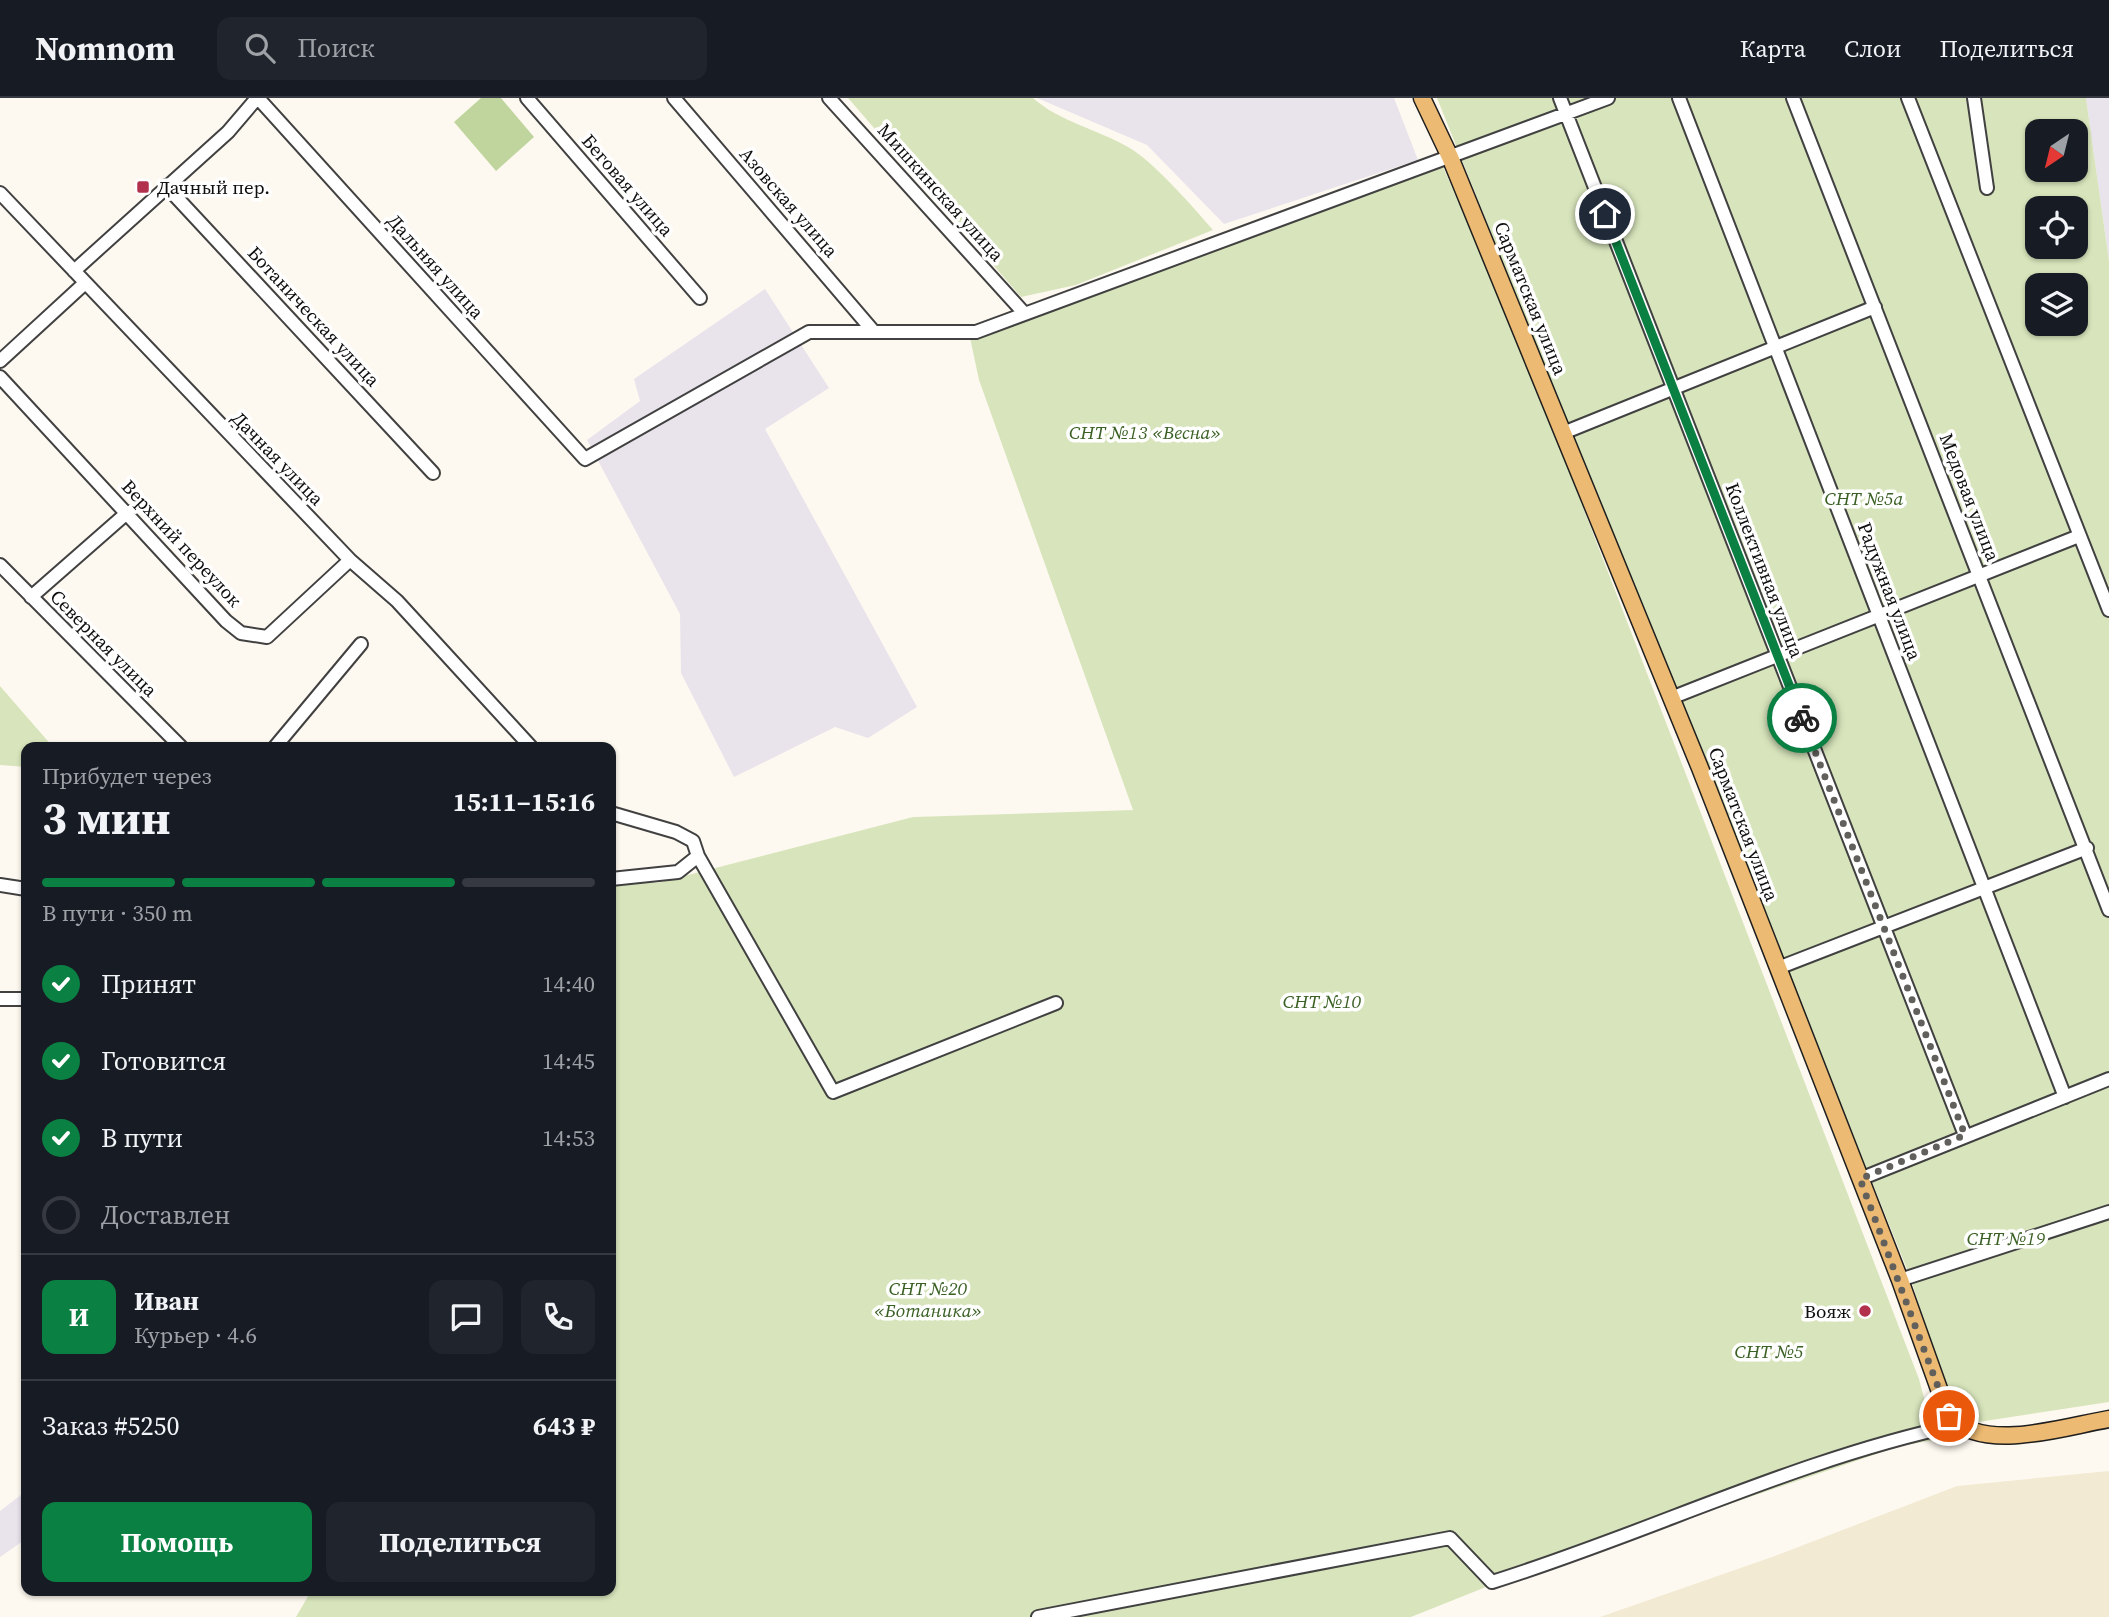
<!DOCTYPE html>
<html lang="ru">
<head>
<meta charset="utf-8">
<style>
  body { margin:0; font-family:"Source Serif 4",serif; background:#20242c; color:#f1f3f6; height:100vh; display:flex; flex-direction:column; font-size:26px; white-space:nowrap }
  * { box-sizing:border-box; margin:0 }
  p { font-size:23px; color:#9ea1a6 }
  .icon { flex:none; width:38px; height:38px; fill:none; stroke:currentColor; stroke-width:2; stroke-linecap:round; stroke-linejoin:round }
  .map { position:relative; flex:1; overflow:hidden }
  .details { position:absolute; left:21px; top:644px; width:595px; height:854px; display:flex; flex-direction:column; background:#171b24; border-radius:14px; box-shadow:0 2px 5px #0004 }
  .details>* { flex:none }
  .needle { width:46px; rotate:215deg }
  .controls { position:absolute; left:2025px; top:21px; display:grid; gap:14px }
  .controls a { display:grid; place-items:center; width:63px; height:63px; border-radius:14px; background:#171b24; box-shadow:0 2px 5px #0004; font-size:35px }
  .pin { position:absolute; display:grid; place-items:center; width:60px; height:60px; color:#fff; margin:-30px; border:4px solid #fff; border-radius:50%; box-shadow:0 2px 7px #0007 }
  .courier { position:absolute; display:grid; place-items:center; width:70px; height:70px; margin:-35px; border:5px solid #0b8043; border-radius:50%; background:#fff; color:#222; box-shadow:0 2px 9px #0007 }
  .summary em { font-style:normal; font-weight:700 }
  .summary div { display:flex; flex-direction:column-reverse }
  .summary { display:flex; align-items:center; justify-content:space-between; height:119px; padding:0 21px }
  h1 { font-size:46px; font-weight:700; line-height:52px }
  .bar { display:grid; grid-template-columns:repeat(4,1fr); gap:10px 7px; align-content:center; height:84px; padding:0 21px }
  .bar i { height:9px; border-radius:5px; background:#363941 }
  .bar .on { background:#0b8043 }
  .bar p { grid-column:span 4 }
  .line { display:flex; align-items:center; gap:18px; padding:0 21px; border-top:2px solid #363941 }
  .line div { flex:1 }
  .round { display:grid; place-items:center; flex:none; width:74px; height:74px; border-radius:14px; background:#20242c }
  ol { padding:0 21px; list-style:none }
  li { display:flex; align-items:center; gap:21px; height:77px }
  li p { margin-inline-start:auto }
  li .icon { padding:7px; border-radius:50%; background:#0b8043; color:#fff; stroke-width:4 }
  li:last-child { color:#9ea1a6 }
  li i { width:38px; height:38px; border:4px solid #363941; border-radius:50% }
  .primary-button { display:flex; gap:14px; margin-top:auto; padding:14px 21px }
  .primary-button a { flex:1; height:80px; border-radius:14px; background:#0b8043; color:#fff; font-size:28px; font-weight:700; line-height:80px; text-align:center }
  .primary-button a+a { background:#20242c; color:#f1f3f6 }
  header { display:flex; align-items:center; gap:42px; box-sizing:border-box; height:98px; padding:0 35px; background:#171b24; border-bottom:2px solid #363941 }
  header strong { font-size:33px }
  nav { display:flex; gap:38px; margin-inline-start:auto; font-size:24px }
  .search { width:490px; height:63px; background:#20242c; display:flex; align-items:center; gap:18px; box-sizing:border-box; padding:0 24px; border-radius:14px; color:#9ea1a6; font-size:26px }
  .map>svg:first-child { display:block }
</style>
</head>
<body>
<header>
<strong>Nomnom</strong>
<div class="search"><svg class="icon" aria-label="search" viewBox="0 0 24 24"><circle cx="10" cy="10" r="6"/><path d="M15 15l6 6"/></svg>Поиск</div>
<nav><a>Карта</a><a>Слои</a><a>Поделиться</a></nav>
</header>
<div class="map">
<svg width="2109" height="1519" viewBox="0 0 2109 1519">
  <rect width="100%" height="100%" fill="#fef9f0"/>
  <path fill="#e9e3ec" d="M 1037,0 L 1394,0 L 1418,62 L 1224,126 L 1147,47 Z
    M 2086,0 L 2109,0 L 2109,163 Z
    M 765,191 L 829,290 L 765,331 L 917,609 L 868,640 L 835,629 L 734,679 L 681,575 L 680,516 L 587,342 L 640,303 L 634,281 Z
    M 26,1393 L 26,1441 L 0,1459 L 0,1413 Z"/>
  <path fill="#f2ead2" d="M 2109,1373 L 2109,1519 L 1600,1519 L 1775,1458 L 1957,1388 Z"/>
  <path fill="#d8e5bc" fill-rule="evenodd" d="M 848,0 L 1033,0 C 1060,24 1097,31 1128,49 C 1152,62 1194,110 1213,132 L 1076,187 L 1021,199 Z
    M 1437,0 L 2086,0 L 2109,163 L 2109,1304 L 1972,1325 L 1950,1312 L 1911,1181 ZM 2037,33 L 2076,33 L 2076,72 L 2037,72 ZM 2037,110 L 2076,110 L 2076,149 L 2037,149 ZM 2037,187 L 2076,187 L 2076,226 L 2037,226 Z
    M 1440,62 L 1517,238 L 1919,1281 L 1935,1342 L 1900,1348 L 1486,1489 L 1411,1519 L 296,1519 L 311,1493 L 611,1493 L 611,776 L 657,785 L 913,719 L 1133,712 L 979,282 L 969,235 Z
    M 0,588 L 53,649 L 26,649 L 26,669 L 0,667 Z"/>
  <path fill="#bfd59d" d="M 481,0 L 501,0 L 534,39 L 496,73 L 454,24 Z"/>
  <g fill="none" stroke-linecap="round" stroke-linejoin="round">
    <defs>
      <path id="minor" d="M 258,0 L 585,361 L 809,234 L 976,234 L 1608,0
        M 527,0 L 700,200
        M 674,0 L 874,234
        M 829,0 L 1024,215
        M 1560,0 L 1965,1037
        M 1679,0 L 2065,999
        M 1793,0 L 2109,812
        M 1908,0 L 2109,512
        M 1974,0 L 1987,90
        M 166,88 L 433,375
        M 0,95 L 350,462 L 397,503 L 531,649
        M 74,173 L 228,34 L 257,0
        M 0,263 L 85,185
        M 0,279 L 226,523 L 241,535 L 267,539 L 350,462
        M 1563,335 L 1875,209
        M 0,467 L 181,649
        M 31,499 L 128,414
        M 1671,600 L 2079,438
        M 275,649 L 361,546
        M 611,715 L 676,734 L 693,743 L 698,758 L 833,994 L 1056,905
        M 611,781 L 678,774 L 698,758
        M 0,787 L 26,791
        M 1778,870 L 2087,750
        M 0,901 L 26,901
        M 1860,1081 L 2109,981
        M 1900,1182 L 2109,1114
        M 1038,1519 L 1450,1440 L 1492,1484 C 1649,1435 1797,1361 1957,1327"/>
      <path id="major" d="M 1422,0 L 1450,59 L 1700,670 L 1900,1182 L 1949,1319 C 1986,1355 2062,1329 2109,1321"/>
    </defs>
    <use href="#minor" stroke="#414141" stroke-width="16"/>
    <use href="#major" stroke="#1f1f1f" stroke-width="19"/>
    <use href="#minor" stroke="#fff" stroke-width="12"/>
    <use href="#major" stroke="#ecba72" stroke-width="16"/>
  </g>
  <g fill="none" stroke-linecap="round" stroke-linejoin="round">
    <path stroke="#62605d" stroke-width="7" stroke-dasharray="0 12.6" d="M 1802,620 L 1965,1037 L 1860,1081 L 1949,1318"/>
    <path stroke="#0b8043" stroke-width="9" d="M 1605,116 L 1802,620"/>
  </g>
  <g fill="#b2324d" stroke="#fff" stroke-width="2.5">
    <rect x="136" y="82" width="14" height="14" rx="3.5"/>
    <circle cx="1865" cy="1213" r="7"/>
  </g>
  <g text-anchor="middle" stroke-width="7" stroke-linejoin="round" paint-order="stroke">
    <g font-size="19" fill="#0e0e0e" stroke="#fff">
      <text transform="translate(628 87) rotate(49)" y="7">Беговая улица</text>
      <text transform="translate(941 94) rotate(48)" y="7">Мишкинская улица</text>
      <text transform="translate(789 104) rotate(49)" y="7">Азовская улица</text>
      <text transform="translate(436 168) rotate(48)" y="7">Дальняя улица</text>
      <text transform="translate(1531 200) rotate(68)" y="7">Сарматская улица</text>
      <text transform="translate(314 218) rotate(47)" y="7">Ботаническая улица</text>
      <text transform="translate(278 360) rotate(46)" y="7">Дачная улица</text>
      <text transform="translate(1970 399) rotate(69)" y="7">Медовая улица</text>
      <text transform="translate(182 445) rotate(47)" y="7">Верхний переулок</text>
      <text transform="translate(1765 472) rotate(69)" y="7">Коллективная улица</text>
      <text transform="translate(1890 493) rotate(69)" y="7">Радужная улица</text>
      <text transform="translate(104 545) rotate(45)" y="7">Северная улица</text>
      <text transform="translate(1744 726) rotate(69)" y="7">Сарматская улица</text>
    </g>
    <g font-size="19" fill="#0e0e0e" stroke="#fff" text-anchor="start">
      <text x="157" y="96">Дачный пер.</text>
      <text x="1851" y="1220" text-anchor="end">Вояж</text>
    </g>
    <g font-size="19" font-style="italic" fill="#3a6024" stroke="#fff">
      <text x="1145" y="341">СНТ №13 «Весна»</text>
      <text x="1864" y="407">СНТ №5а</text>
      <text x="1322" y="910">СНТ №10</text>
      <text x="2006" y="1147">СНТ №19</text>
      <text x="928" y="1197">СНТ №20<tspan x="928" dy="22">«Ботаника»</tspan></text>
      <text x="1769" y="1260">СНТ №5</text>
    </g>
  </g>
</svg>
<div class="controls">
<a><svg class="needle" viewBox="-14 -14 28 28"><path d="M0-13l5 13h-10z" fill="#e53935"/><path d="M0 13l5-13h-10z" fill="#9ea1a6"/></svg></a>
<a><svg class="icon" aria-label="locate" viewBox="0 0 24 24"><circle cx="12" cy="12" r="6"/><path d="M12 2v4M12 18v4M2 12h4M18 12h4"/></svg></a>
<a><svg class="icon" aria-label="layers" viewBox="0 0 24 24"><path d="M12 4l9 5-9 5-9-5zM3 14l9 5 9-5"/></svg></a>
</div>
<div class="pin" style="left:1949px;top:1318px;background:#ea580c"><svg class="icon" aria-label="bag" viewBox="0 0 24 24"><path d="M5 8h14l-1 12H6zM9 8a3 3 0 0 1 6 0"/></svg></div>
<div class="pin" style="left:1605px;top:116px;background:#1f2937"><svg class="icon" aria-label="home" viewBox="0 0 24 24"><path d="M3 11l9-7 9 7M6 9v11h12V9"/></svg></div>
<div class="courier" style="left:1802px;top:620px"><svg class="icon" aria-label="bike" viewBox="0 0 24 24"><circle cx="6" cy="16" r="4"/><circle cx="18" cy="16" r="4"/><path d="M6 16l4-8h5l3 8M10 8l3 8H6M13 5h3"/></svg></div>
<section class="details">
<div class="summary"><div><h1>3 мин</h1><p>Прибудет через</p></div><em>15:11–15:16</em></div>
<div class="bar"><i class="on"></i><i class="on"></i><i class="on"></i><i></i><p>В пути · 350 m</p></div>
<ol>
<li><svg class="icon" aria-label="check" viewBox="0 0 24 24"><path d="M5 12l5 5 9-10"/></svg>Принят<p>14:40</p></li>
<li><svg class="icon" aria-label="check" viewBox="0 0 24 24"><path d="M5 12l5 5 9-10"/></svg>Готовится<p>14:45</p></li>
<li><svg class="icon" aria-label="check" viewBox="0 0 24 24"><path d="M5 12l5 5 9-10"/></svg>В пути<p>14:53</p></li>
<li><i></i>Доставлен</li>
</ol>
<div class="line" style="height:126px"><b class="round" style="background:#0b8043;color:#fff">И</b><div><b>Иван</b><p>Курьер · 4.6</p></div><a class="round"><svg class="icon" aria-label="chat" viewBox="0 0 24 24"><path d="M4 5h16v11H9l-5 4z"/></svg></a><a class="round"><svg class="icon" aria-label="phone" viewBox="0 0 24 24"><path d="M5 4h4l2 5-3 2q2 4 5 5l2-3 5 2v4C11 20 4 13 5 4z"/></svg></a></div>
<div class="line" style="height:91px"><div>Заказ #5250</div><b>643 ₽</b></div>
<div class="primary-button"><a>Помощь</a><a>Поделиться</a></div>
</section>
</div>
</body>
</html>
